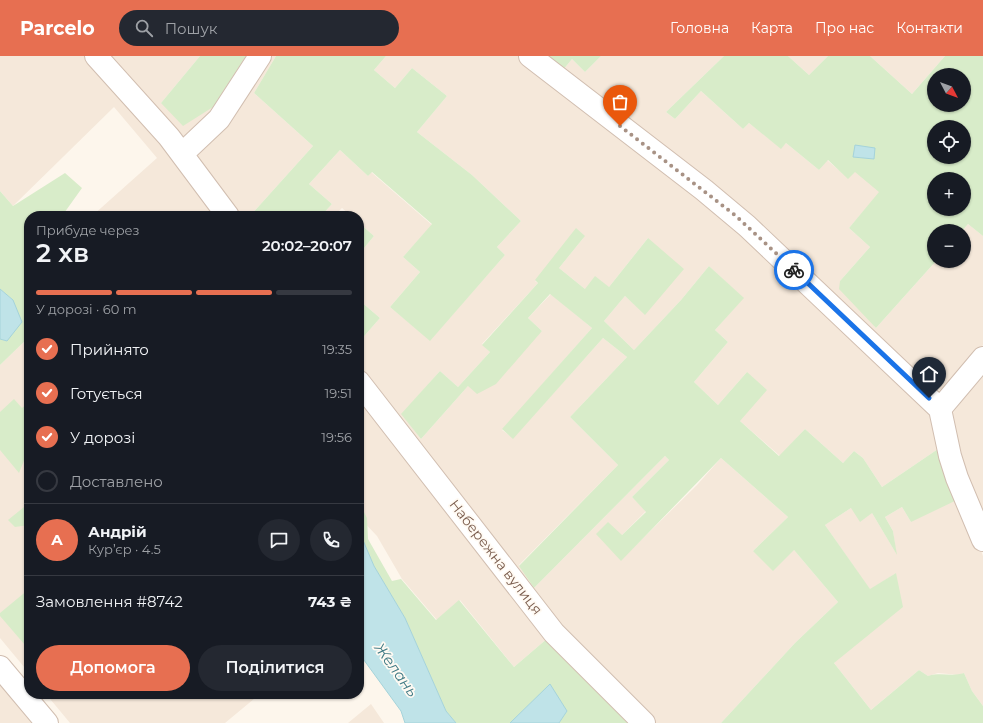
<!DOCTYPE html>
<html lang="uk">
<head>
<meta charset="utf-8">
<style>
  body { margin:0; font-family:Montserrat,sans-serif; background:#242831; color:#f1f3f6; height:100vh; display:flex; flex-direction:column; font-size:15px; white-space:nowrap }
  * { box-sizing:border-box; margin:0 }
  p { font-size:13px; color:#9ea1a6 }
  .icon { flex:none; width:22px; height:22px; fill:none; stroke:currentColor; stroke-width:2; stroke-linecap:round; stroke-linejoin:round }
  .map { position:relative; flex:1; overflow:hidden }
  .details { position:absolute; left:24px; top:155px; width:340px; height:488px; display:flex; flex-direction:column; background:#171b24; border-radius:16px; box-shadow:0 1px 3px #0004 }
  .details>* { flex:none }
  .needle { width:26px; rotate:131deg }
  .buttons { position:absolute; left:927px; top:12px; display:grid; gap:8px }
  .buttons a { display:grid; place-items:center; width:44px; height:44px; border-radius:50%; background:#171b24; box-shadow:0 1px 3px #0004; font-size:20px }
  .pin { position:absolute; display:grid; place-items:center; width:34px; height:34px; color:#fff; margin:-41px -17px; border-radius:50% 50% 50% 0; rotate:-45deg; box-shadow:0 0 4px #0007 }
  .pin .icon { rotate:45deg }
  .courier { position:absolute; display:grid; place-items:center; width:40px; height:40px; margin:-20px; border:3px solid #1a73e8; border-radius:50%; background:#fff; color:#222; box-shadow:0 1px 5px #0007 }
  .headline em { font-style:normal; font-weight:600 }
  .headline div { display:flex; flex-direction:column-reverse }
  .headline { display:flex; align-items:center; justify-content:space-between; height:68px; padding:0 12px }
  h1 { font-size:26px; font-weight:600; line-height:30px }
  .bar { display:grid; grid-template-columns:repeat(4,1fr); gap:6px 4px; align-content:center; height:48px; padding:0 12px }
  .bar i { height:5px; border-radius:3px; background:#363941 }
  .bar .current { background:#e76f51 }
  .bar p { grid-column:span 4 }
  .line { display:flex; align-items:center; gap:10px; padding:0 12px; border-top:1px solid #363941 }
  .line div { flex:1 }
  .round { display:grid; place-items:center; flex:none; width:42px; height:42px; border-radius:21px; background:#242831 }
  ol { padding:0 12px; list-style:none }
  li { display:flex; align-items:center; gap:12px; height:44px }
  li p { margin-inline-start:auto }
  li .icon { padding:4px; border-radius:50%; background:#e76f51; color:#fff; stroke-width:4 }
  li:last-child { color:#9ea1a6 }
  li i { width:22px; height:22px; border:2px solid #363941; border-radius:50% }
  .button { display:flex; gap:8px; margin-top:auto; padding:8px 12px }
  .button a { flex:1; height:46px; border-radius:24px; background:#e76f51; color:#fff; font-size:16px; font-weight:600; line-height:46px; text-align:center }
  .button a+a { background:#242831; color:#f1f3f6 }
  header { display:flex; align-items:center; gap:24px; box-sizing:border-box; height:56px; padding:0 20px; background:#e76f51; color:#fff }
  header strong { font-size:19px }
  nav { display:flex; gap:22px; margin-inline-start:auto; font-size:14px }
  .search { width:280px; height:36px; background:#242831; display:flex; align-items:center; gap:10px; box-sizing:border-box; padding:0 14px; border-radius:22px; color:#9ea1a6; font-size:15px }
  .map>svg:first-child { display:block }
</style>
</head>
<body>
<header>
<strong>Parcelo</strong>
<div class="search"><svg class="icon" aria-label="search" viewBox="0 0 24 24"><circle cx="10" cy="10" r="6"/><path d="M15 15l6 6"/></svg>Пошук</div>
<nav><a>Головна</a><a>Карта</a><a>Про нас</a><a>Контакти</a></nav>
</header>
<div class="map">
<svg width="983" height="667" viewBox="0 0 983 667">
  <rect width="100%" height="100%" fill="#fdf6ec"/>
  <path fill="#f5e8da" d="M 0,0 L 86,0 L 126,41 L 217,160 L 92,160 L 157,102 L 114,51 L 13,150 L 0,135 Z
    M 106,0 L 200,0 L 161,47 L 213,51 L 246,0 L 276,0 L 254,37 L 313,90 L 250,160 L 239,160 L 203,113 Z
    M 386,0 L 523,0 L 717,153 L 926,347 L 983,500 L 983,650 L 972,635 L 964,617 L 959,619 L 938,617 L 928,620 L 919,614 L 871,654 L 834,607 L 896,517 L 870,534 L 825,469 L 851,452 L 872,457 L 896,497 L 893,475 L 885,461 L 902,451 L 911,466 L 938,393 L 882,431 L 863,402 L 854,395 L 843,407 L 805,373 L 780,400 L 740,365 L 747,316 L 718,349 L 694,326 L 728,286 L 715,274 L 743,242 L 709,210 L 681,244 L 634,294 L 604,265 L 625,240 L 645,258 L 648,182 L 609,231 L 585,233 L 559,212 L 585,180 L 535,225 L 538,227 L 482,288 L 490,296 L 458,331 L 440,315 L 402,358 L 421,383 L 468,330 L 542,275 L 528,262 L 551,238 L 592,272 L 502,374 L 513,382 L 603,282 L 627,301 L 570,361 L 618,409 L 519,509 L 534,532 L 665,400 L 669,404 L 632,441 L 646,455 L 622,479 L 621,504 L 697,429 L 721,402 L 788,461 L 753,495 L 794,494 L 838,546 L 795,587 L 721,667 L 652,667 L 583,598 L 359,313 L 359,286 L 380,262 L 359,244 L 359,198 L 374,180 L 359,167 L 359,160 L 351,160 L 342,152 L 334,160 L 321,160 L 332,148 L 309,128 L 340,94 L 368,120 L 371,116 L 432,169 L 403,201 L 420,216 L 390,251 L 430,284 L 505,199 L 497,191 L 521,165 L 472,119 L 417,76 L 447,40 L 412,12 L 395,32 L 374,14 Z
    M 601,0 L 724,0 L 666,56 L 675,63 L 701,35 L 743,73 L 749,67 L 781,92 L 786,87 L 819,114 L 827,104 L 848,122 L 855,115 L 880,136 L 849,172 L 870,191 L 840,225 L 876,272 L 936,205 L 964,205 L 964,175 L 962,175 L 968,168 L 983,180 L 983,289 L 944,334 L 925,333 L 563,14 L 572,3 L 585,16 Z
    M 788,0 L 828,0 L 809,19 Z
    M 870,0 L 945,0 L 912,38 Z
    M 29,281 L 29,617 L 0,582 L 0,309 Z
    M 983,316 L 983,472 L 962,422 L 950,361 Z
    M 359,340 L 549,581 L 514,611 L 460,544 L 437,564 L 402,523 L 377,480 L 359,461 Z
    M 0,617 L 42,667 L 0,667 Z
    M 46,638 L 260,638 L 225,667 L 70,667 Z
    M 371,648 L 384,667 L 348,667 Z"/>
  <path fill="#d8ecc9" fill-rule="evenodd" d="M 200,0 L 246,0 L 213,51 L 183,70 L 161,47 Z
    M 276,0 L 386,0 L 374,14 L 395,32 L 412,12 L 447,40 L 417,76 L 472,119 L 521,165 L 497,191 L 505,199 L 430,285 L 390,251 L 420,216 L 403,201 L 432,168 L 372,116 L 368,120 L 340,94 L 309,128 L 332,148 L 321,160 L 250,160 L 313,90 L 254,37 Z
    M 546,0 L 601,0 L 585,16 L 572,3 L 563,14 Z
    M 724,0 L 788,0 L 809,19 L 828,0 L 870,0 L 912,38 L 945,0 L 983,0 L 983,180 L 968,168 L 962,175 L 934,175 L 934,205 L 936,205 L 876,272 L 839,233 L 840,225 L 870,191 L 849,172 L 879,136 L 855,116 L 848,123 L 828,104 L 819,114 L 786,87 L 781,93 L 749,67 L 743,73 L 701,35 L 675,63 L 666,56 ZM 934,19 L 964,19 L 964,49 L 934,49 ZM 934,71 L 964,71 L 964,101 L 934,101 ZM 934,123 L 964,123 L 964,153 L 934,153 Z
    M 65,117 L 82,132 L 62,160 L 29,160 L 29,281 L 0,309 L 0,283 L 7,285 L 13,244 L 0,233 L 0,135 L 13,150 Z
    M 359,167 L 374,180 L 359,198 Z
    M 576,172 L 585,180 L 559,212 L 585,233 L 595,220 L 609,231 L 648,182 L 684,213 L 645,259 L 625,240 L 604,265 L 634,294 L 681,244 L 709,210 L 744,242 L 715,274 L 728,286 L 694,326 L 718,349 L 747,316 L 767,334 L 740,365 L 779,400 L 805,373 L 843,407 L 854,395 L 863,402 L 882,431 L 938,393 L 959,443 L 911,466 L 902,451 L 885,461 L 893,475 L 897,499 L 872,457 L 860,466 L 851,452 L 825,469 L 870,533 L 896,517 L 903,551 L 834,607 L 871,654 L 919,614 L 928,620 C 941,616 952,621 964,617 L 972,635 L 983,650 L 983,667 L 721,667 L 795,587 L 838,546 L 794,494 L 773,515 L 753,495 L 788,461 L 721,402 L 621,505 L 596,478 L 608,466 L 622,479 L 646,456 L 632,441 L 669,404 L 665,400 L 534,532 L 519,510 L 618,409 L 570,361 L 627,301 L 603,282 L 513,383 L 502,373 L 592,272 L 550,238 L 528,262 L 542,275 L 496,328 L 477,338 L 468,330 L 421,383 L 401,358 L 440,315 L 458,331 L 490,296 L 482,289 L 538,227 L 535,224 Z
    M 359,244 L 380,262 L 359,286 Z
    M 14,343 L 22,352 L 29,346 L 29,392 L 19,417 L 0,394 L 0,356 Z
    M 359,446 L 367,462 L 368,483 L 392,525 L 401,523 L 436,564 L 459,544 L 514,611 L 549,581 L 635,667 L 559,667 L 567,655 L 550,629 L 510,667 L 456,667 L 446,655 L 405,562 L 374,510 L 359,475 Z
    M 29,447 L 29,469 L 15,471 L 8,464 Z
    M 29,533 L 29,586 L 25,589 L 0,560 L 0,557 Z"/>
  <path fill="#bfe3e8" stroke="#a5d3da" d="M 855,89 L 875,92 L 874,103 L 853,101 Z
    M 0,233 L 13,244 L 22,266 L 7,285 L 0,283 Z
    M 359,475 L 374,510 L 405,562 L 446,655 L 456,667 L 405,667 L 401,655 L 361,600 L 359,596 Z
    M 550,628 L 567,655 L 559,667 L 510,667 Z"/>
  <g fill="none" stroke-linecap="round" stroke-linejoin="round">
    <defs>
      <path id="street" d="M 96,0 L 169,81 L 228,160
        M 530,0 L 704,134 L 747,170 L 940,353
        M 182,98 L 219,63 L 260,0
        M 983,302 L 940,353 L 950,400 L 957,422 L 983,484
        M 359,326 L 554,577 L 644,667
        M 0,611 L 47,667"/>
    </defs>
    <use href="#street" stroke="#d1beb0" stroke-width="24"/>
    <use href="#street" stroke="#fff" stroke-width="22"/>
  </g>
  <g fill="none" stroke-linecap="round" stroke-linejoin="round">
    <path stroke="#a89285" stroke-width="4" stroke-dasharray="0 7.2" d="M 620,70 L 736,160 L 794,214"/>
    <path stroke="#1a73e8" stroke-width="5" d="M 794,214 L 929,342"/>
  </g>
  <g text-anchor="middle" stroke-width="3.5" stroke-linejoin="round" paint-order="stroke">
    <g font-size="14" fill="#7a5c4d" stroke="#fffaf3">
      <text transform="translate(496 501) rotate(52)" y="5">Набережна вулиця</text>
    </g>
    <g font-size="15" font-style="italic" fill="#437c86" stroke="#fffaf3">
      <text transform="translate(396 614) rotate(54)" y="5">Желань</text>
    </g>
  </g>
</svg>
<div class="buttons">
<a><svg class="needle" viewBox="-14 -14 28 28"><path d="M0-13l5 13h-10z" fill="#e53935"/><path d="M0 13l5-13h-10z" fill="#9ea1a6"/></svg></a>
<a><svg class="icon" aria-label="locate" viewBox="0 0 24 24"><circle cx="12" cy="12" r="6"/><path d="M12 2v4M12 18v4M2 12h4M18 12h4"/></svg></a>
<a>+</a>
<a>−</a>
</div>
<div class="pin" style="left:620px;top:70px;background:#ea580c"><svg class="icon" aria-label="bag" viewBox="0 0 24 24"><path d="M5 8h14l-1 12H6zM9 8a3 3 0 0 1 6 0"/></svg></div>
<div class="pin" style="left:929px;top:342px;background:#1f2937"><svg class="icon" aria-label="home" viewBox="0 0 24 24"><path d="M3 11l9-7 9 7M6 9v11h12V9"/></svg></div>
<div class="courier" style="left:794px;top:214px"><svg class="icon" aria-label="bike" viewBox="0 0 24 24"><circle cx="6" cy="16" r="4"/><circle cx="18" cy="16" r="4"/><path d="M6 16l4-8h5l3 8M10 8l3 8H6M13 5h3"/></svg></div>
<section class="details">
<div class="headline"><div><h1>2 хв</h1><p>Прибуде через</p></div><em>20:02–20:07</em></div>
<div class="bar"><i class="current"></i><i class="current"></i><i class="current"></i><i></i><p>У дорозі · 60 m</p></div>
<ol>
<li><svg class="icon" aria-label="check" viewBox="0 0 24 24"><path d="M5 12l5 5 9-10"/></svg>Прийнято<p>19:35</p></li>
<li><svg class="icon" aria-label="check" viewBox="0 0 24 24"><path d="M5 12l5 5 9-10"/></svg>Готується<p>19:51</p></li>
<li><svg class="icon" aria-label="check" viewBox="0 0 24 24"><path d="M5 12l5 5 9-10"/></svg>У дорозі<p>19:56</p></li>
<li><i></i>Доставлено</li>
</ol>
<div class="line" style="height:72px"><b class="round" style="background:#e76f51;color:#fff">А</b><div><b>Андрій</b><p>Кур’єр · 4.5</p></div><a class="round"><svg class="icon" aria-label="chat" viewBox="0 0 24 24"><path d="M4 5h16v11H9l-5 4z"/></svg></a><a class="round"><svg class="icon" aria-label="phone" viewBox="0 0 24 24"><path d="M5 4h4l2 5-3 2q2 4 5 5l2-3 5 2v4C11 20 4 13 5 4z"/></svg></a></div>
<div class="line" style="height:52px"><div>Замовлення #8742</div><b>743 ₴</b></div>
<div class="button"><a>Допомога</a><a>Поділитися</a></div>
</section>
</div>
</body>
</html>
